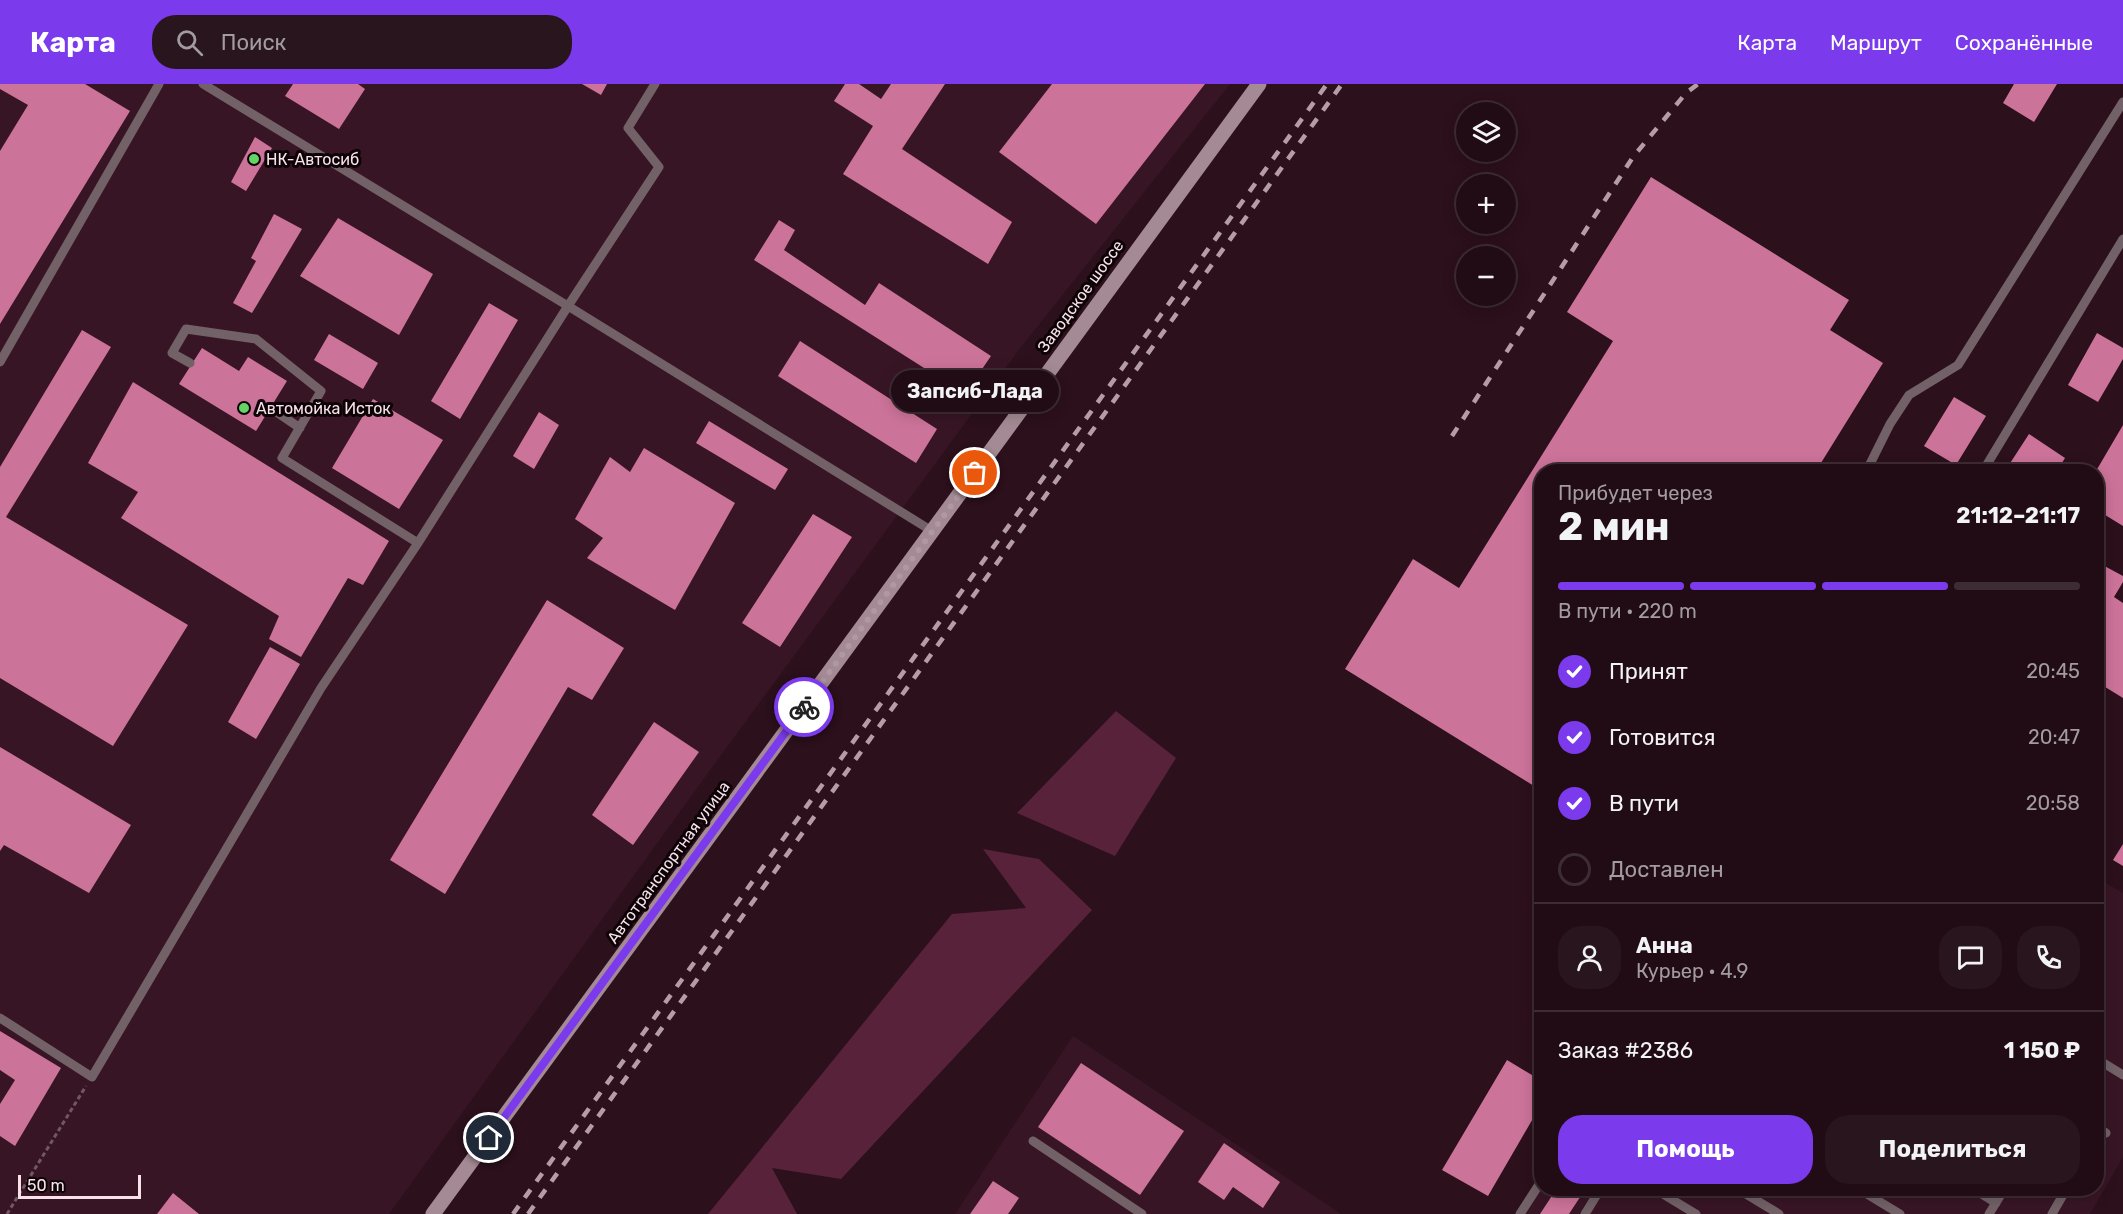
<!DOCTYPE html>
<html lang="ru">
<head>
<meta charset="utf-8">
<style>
  body { margin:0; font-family:Rubik,sans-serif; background:#29151e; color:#f1f3f6; height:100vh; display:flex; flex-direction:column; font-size:22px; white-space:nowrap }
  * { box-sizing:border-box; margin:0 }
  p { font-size:20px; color:#a29ba0 }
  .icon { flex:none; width:33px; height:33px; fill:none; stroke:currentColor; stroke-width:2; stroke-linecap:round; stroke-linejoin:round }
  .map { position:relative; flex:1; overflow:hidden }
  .details { position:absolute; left:1534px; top:380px; width:570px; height:732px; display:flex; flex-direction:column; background:#210c15; border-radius:24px; box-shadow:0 3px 15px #0003,0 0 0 2px #3e2c34 }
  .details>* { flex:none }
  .fabs { position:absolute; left:1456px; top:18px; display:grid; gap:12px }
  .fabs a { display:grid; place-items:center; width:60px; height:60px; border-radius:50%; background:#210c15; box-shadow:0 3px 15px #0003,0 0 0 2px #3e2c34; font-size:30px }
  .scale { position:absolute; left:18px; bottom:15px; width:123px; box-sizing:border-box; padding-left:6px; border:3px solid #f7e2ea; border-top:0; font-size:16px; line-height:21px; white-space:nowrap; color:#f7e2ea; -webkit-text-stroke:4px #0d0306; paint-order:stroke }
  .pin { position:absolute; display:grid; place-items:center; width:51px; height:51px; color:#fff; margin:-26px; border:3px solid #fff; border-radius:50%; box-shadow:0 2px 6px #0007 }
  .courier { position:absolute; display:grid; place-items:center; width:60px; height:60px; margin:-30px; border:4px solid #7c3aed; border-radius:50%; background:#fff; color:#222; box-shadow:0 2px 8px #0007 }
  .bubble { position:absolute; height:42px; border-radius:21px; background:#210c15; box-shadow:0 3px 15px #0003,0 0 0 2px #3e2c34; font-size:20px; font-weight:700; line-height:42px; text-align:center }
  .head em { font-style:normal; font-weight:700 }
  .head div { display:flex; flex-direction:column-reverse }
  .head { display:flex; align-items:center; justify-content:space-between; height:102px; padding:0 24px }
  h1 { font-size:39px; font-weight:700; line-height:45px }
  .bar { display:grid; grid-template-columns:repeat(4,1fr); gap:9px 6px; align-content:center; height:72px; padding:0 24px }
  .bar i { height:8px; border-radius:4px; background:#3e2c34 }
  .bar .on { background:#7c3aed }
  .bar p { grid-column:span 4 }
  .line { display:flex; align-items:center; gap:15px; padding:0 24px; border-top:2px solid #3e2c34 }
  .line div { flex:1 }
  .round { display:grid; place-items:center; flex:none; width:63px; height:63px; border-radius:24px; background:#29151e }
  ol { padding:0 24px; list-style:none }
  li { display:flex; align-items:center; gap:18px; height:66px }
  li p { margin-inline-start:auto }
  li .icon { padding:6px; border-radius:50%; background:#7c3aed; color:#fff; stroke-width:4 }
  li:last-child { color:#a29ba0 }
  li i { width:33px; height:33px; border:3px solid #3e2c34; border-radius:50% }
  .action { display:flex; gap:12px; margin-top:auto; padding:12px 24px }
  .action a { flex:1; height:69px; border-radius:24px; background:#7c3aed; color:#fff; font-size:24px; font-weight:700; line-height:69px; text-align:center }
  .action a+a { background:#29151e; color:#f1f3f6 }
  header { display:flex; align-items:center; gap:36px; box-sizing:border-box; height:84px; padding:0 30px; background:#7c3aed; color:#fff }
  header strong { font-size:28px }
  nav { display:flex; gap:33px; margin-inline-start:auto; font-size:21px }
  .search { width:420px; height:54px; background:#29151e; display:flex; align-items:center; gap:15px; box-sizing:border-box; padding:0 21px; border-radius:24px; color:#a29ba0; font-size:22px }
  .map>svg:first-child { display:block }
</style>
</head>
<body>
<header>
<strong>Карта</strong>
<div class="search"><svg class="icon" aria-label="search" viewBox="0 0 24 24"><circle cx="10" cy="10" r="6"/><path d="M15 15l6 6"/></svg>Поиск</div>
<nav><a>Карта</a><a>Маршрут</a><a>Сохранённые</a></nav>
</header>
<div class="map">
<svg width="2123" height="1130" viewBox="0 0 2123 1130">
  <rect width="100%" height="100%" fill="#2c101c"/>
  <path fill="#381525" d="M 0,0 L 1230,0 L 1018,267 L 713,682 L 389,1130 L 0,1130 Z
    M 2097,794 L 2123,809 L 2123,1073 L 2090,1130 L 1520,1130 L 1542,1104 L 2097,1104 Z
    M 1073,952 L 1341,1130 L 955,1130 Z"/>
  <path fill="#58223a" d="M 1116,627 L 1176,674 L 1115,772 L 1017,729 Z
    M 983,765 L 1039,775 L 1092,826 L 841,1095 L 772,1084 L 797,1130 L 708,1130 L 952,830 L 1026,824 Z"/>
  <path fill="#cc7399" d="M 0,0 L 85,0 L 130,27 L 0,240 L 0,67 L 28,21 L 0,5 Z
    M 293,0 L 358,0 L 365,5 L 339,45 L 285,12 Z
    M 582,0 L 607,0 L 601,11 Z
    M 845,0 L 859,0 L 881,15 L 891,0 L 945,0 L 902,65 L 1012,138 L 988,180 L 843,90 L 873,42 L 834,17 Z
    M 1052,0 L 1205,0 L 1096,140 L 999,68 Z
    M 2014,0 L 2057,0 L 2034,38 L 2003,19 Z
    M 255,53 L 272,64 L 246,107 L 231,98 Z
    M 1651,93 L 1849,216 L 1830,246 L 1883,279 L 1816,387 L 1542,387 L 1542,707 L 1345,585 L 1413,475 L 1459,504 L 1613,257 L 1567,228 Z
    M 274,130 L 302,145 L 252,229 L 233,219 L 256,177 L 251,174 Z
    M 338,134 L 433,190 L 399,251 L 300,192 Z
    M 779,136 L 795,146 L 784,166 L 865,221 L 879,199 L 991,272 L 965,310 L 754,176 Z
    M 489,219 L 518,236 L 460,335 L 431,317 Z
    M 82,246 L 111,263 L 6,433 L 188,541 L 113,662 L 0,594 L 0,383 Z
    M 2097,249 L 2123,264 L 2123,275 L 2098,318 L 2068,301 Z
    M 329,250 L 378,279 L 363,305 L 314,276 Z
    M 800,257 L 937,345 L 916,379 L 778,292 Z
    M 202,264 L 239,287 L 248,273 L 287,297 L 256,347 L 179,300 Z
    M 133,298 L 389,457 L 363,501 L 348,494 L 301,573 L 269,555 L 279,532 L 121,434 L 138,408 L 88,379 Z
    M 1954,313 L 1986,332 L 1956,381 L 1924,362 Z
    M 373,315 L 443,356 L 399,425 L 332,384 Z
    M 539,328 L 559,341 L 534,385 L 513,372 Z
    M 709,337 L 788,385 L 775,406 L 696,359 Z
    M 2123,341 L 2123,442 L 2097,426 L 2096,387 Z
    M 2029,350 L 2065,374 L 2057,387 L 2005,387 Z
    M 644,364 L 735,419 L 675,526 L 587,474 L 603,454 L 575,435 L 610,373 L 630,388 Z
    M 813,430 L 852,453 L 780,563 L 742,539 Z
    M 2097,478 L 2123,492 L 2123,498 L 2114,513 L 2123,519 L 2123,614 L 2097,598 Z
    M 547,516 L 624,564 L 592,616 L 568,603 L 445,810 L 390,776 Z
    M 270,563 L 300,580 L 256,655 L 228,638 Z
    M 654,638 L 699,668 L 633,761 L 592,731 Z
    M 0,663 L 131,741 L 89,809 L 4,761 L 0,767 Z
    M 2123,760 L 2123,782 L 2113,776 Z
    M 0,947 L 61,984 L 15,1062 L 0,1052 L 0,1020 L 15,996 L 0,986 Z
    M 1507,976 L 1542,997 L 1542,1019 L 1488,1112 L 1442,1086 Z
    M 1081,979 L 1184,1047 L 1140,1111 L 1038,1043 Z
    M 1224,1059 L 1280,1098 L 1263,1124 L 1233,1103 L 1224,1116 L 1198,1098 Z
    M 993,1097 L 1019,1114 L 1008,1130 L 970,1130 Z
    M 1557,1104 L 1586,1104 L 1569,1130 L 1540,1130 Z
    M 173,1109 L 199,1130 L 157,1130 Z"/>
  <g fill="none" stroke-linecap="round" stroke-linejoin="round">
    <path stroke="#715762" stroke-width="3" stroke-dasharray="4.5 3" stroke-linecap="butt" d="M 7,1130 L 86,1002"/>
    <path stroke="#726267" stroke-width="9" d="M 203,0 L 568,222 L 659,83 L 628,44 L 655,0
      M 0,278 L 159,0
      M 190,279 L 172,269 L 186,245 L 256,255 L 321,307 L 282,374 L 418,459
      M 272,325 L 300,344
      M 1878,387 L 1869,382 L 1890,340 L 1909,311 L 1958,281 L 2123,18
      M 1983,387 L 2123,155
      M 0,934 L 92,993 L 321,604 L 418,459 L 568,222 L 932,447
      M 2097,975 L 2123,991
      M 2097,1043 L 2106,1049
      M 1033,1057 L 1142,1130
      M 1653,1104 L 1696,1130
      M 1736,1104 L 1779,1130
      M 1857,1104 L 1900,1130
      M 1972,1104 L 1996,1119
      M 1520,1130 L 1542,1096
      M 1585,1130 L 1601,1104
      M 1989,1130 L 2005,1104
      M 2052,1130 L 2067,1104"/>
    <path stroke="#a48a94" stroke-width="15" d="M 433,1130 L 1259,0"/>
    <path stroke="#b59da7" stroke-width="4.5" stroke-dasharray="10 10" stroke-linecap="butt" d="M 1452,352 L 1633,73 L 1686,9 L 1698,0
      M 513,1130 L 1327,0
      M 528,1130 L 1342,0"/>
  </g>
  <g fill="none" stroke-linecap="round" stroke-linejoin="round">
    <path stroke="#b098a2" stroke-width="6" stroke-dasharray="0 10.8" d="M 804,623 L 975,389"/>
    <path stroke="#7c3aed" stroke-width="8" d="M 489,1054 L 804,623"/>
  </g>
  <g fill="#65d467" stroke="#0d0306" stroke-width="2">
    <circle cx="254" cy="75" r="6"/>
    <circle cx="244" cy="324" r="6"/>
  </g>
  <g text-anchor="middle" stroke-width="6" stroke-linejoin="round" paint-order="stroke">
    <g font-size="16" fill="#f7e2ea" stroke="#0d0306" text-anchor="start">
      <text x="266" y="81">НК-Автосиб</text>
      <text x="256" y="330">Автомойка Исток</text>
    </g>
    <g font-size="16" fill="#f7e2ea" stroke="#0d0306">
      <text transform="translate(1080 212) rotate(-54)" y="6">Заводское шоссе</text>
      <text transform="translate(668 778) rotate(-54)" y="6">Автотранспортная улица</text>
    </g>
  </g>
</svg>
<div class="fabs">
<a><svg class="icon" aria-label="layers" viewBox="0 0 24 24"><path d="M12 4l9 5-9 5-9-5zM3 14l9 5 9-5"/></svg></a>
<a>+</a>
<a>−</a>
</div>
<div class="scale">50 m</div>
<div class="pin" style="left:975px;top:389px;background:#ea580c"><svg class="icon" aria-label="bag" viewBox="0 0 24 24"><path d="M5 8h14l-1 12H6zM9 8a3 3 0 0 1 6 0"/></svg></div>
<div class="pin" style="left:489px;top:1054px;background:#1f2937"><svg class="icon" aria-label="home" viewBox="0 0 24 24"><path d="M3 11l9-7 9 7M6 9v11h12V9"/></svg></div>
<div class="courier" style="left:804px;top:623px"><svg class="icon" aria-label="bike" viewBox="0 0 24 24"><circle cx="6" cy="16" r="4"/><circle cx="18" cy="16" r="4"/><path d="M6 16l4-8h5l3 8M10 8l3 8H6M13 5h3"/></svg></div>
<div class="bubble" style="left:891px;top:286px;width:168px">Запсиб-Лада</div>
<section class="details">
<div class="head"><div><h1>2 мин</h1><p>Прибудет через</p></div><em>21:12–21:17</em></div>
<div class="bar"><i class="on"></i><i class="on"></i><i class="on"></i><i></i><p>В пути · 220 m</p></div>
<ol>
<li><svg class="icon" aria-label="check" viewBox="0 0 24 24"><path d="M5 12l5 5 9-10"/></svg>Принят<p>20:45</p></li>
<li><svg class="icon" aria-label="check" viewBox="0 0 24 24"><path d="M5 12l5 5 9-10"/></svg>Готовится<p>20:47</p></li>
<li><svg class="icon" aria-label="check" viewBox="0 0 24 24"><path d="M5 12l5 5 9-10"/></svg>В пути<p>20:58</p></li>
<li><i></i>Доставлен</li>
</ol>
<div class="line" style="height:108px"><a class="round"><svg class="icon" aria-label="person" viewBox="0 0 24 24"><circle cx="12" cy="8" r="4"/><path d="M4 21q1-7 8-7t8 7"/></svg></a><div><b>Анна</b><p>Курьер · 4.9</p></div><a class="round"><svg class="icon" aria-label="chat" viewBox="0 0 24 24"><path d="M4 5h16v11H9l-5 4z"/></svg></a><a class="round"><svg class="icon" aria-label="phone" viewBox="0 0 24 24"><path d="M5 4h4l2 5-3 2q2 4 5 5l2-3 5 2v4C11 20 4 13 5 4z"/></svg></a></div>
<div class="line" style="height:78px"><div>Заказ #2386</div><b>1 150 ₽</b></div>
<div class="action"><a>Помощь</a><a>Поделиться</a></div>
</section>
</div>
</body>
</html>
